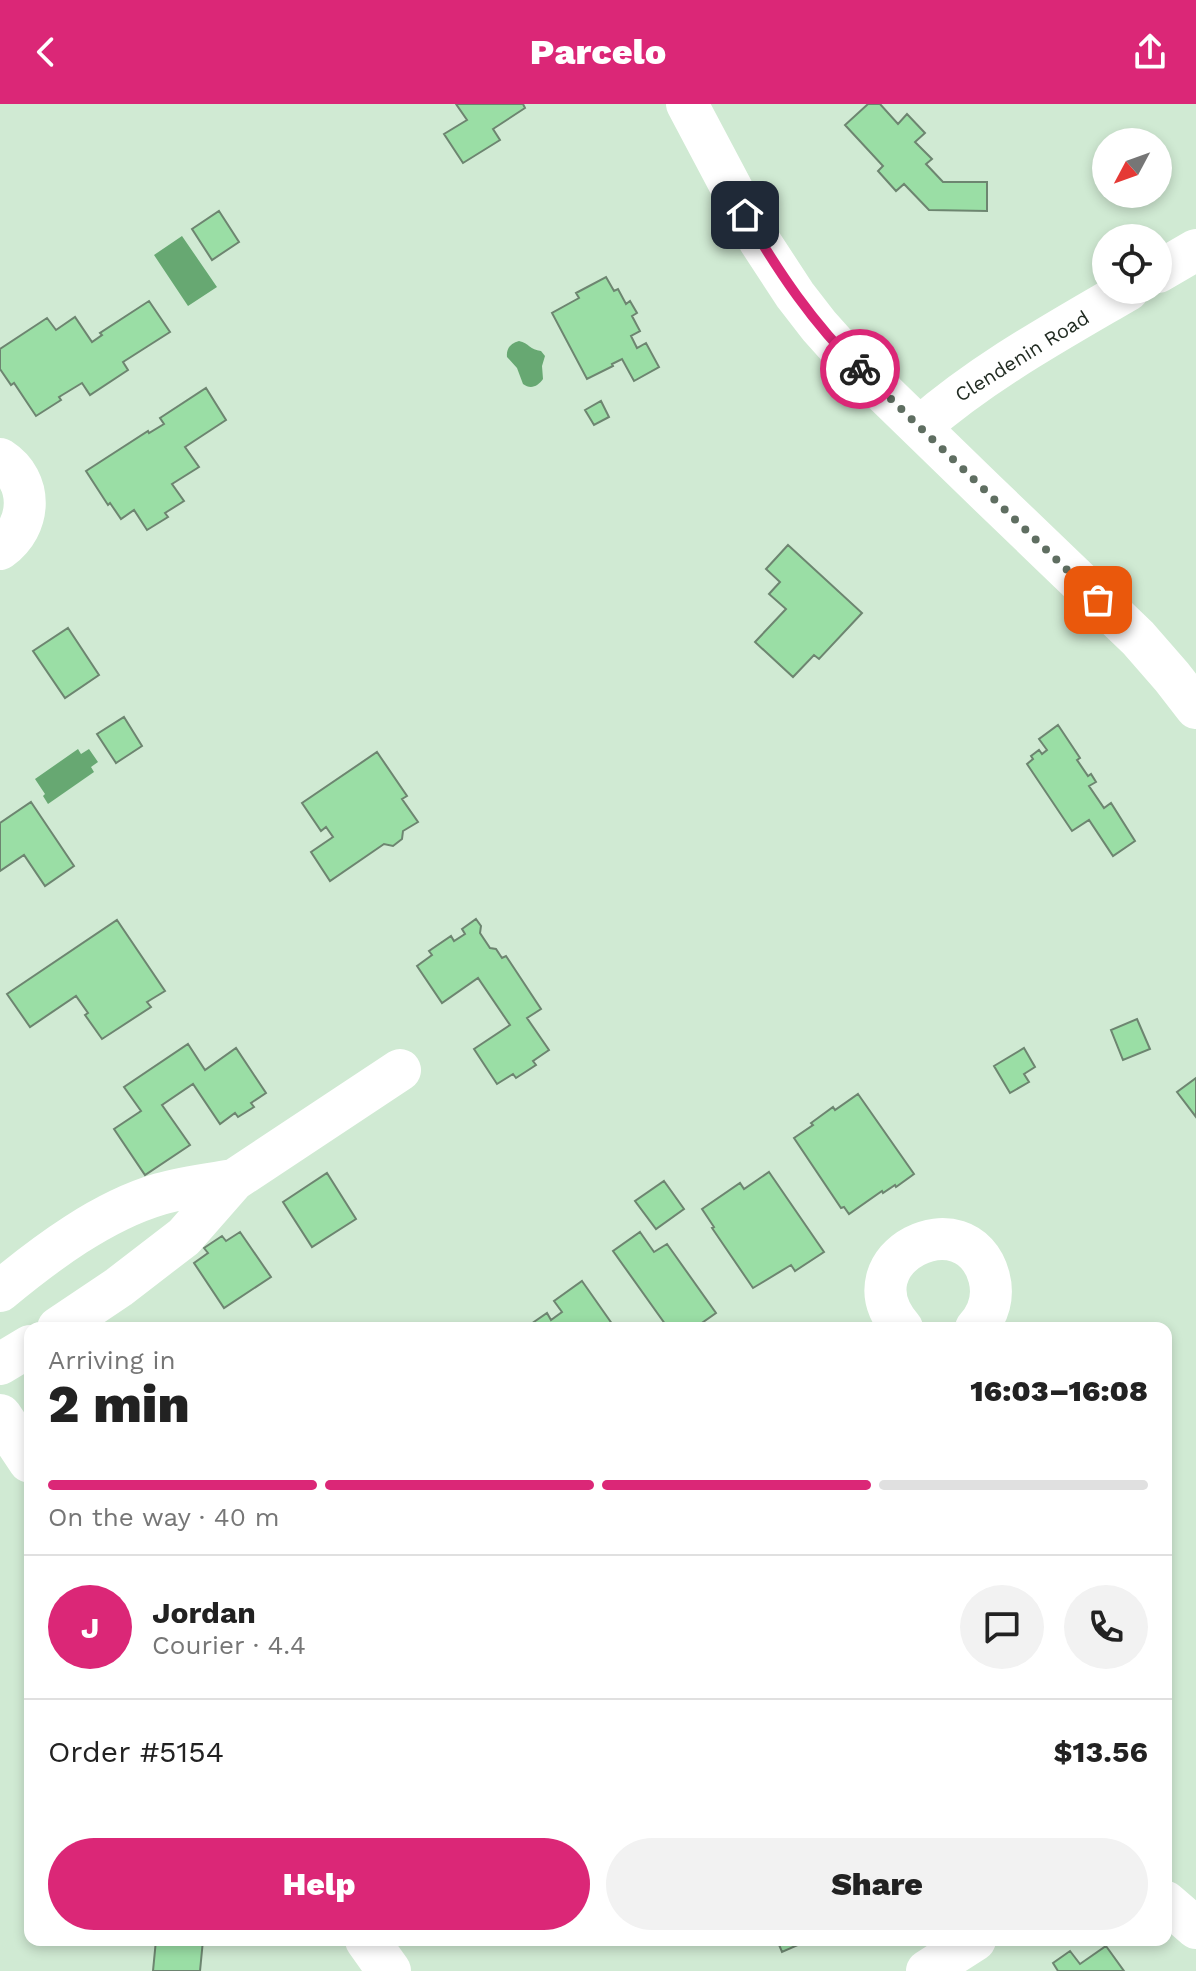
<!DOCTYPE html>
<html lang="en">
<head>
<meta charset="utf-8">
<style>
  body { margin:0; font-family:"Work Sans",sans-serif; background:#f2f2f2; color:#222; height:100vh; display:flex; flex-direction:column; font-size:30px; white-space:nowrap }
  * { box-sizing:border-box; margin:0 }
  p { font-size:26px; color:#767676 }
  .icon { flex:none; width:44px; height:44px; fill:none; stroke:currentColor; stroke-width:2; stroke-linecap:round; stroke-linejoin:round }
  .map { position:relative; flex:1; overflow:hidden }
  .side { position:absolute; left:24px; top:1218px; width:1148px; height:624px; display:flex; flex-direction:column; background:#fff; border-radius:16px; box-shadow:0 4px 12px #0003 }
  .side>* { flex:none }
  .needle { width:52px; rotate:229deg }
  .controls { position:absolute; left:1092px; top:24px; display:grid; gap:16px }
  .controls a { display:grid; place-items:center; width:80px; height:80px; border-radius:50%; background:#fff; box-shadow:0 4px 12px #0003; font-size:40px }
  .pin { position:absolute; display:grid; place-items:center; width:68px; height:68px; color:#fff; margin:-34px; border-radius:16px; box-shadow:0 4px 12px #0006 }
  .courier { position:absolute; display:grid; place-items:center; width:80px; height:80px; margin:-40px; border:6px solid #db2777; border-radius:50%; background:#fff; color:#222; box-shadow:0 2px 10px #0007 }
  .head em { font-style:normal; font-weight:800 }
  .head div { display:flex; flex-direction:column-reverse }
  .head { display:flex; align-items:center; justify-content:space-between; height:136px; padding:0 24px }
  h1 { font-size:52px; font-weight:800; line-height:60px }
  .bar { display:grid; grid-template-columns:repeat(4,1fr); gap:12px 8px; align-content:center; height:96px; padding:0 24px }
  .bar i { height:10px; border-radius:6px; background:#e0e0e0 }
  .bar .selected { background:#db2777 }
  .bar p { grid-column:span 4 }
  .line { display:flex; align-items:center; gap:20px; padding:0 24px; border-top:2px solid #e0e0e0 }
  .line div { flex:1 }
  .round { display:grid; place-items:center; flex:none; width:84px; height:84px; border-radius:42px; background:#f2f2f2 }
  .cta { display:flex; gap:16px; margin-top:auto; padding:16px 24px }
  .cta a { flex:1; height:92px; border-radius:48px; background:#db2777; color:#fff; font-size:32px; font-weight:800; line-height:92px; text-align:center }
  .cta a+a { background:#f2f2f2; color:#222 }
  header { display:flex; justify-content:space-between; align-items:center; height:104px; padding:0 24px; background:#db2777; color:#fff; font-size:36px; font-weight:800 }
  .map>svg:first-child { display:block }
</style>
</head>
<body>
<header><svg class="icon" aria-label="back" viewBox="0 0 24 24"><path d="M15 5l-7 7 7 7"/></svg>Parcelo<svg class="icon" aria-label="share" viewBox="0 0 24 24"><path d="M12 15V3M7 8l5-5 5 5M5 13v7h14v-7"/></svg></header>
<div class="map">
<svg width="1196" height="1867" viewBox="0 0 1196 1867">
  <rect width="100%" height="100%" fill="#d0ead3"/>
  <path fill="#67a872" d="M 182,132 L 217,183 L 188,202 L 154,151 Z
    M 519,237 C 529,239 530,246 541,247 L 545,252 L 542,262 L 543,275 C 538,282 531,286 523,280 L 517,264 L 507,253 C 506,244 511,239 519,237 Z
    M 78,645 L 81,650 L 89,645 L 98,658 L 91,663 L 94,668 L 48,700 L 43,692 L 45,690 L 35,675 Z"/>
  <path fill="#9adea5" stroke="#6d8570" stroke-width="2" d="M 456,0 L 523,0 L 525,4 L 493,25 L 500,36 L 463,59 L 444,30 L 467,16 Z
    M 868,0 L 880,0 L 898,20 L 907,10 L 925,29 L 915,38 L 932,55 L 926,60 L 943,78 L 987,78 L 987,107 L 929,106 L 904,80 L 896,87 L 878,67 L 883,62 L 845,21 Z
    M 219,107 L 239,138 L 212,156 L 192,125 Z
    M 606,173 L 614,187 L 618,185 L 626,200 L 630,197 L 637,209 L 632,212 L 640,227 L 631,232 L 637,244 L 646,239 L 659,263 L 634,277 L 622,255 L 612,260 L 613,262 L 587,275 L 552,209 L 579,194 L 576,189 Z
    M 149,197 L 170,228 L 123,258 L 128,266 L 90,291 L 82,279 L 59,293 L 61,296 L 36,312 L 14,279 L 11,281 L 0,265 L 0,245 L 47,214 L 56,226 L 75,213 L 92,238 L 102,231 L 100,229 Z
    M 206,284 L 226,316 L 185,343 L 199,363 L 172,380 L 184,397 L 165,409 L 168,413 L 147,426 L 134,406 L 121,415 L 110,399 L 108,401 L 86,367 L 148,327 L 149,329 L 164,320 L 160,314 Z
    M 601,297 L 609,313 L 594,321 L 585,306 Z
    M 788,441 L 862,509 L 819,555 L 814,551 L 793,573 L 755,538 L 786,505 L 769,490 L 780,478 L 766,465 Z
    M 68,524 L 99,571 L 65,594 L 33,547 Z
    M 124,613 L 142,642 L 116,659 L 97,630 Z
    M 1058,621 L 1080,654 L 1077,656 L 1088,672 L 1091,670 L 1096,678 L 1089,682 L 1104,704 L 1111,699 L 1135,737 L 1113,752 L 1089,716 L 1072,727 L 1027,660 L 1033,655 L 1031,652 L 1039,646 L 1042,650 L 1047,646 L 1039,635 Z
    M 377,648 L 407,692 L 402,695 L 418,718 L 403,727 L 402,735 L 393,742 L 384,740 L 330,777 L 311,748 L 333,733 L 326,723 L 321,727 L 302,699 Z
    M 31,698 L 74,762 L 45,782 L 24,751 L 0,767 L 0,719 Z
    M 476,815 L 481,822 L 480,829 L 490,844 L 496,845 L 502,854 L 506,852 L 541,905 L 527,914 L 549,946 L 533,957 L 536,961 L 516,974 L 513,970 L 497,980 L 474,945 L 510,921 L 478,874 L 442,899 L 417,862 L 432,851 L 429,847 L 451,832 L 454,837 L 465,830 L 462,825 Z
    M 117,816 L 165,887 L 147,898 L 151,903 L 102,935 L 85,911 L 88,909 L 76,892 L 30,923 L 7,890 Z
    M 1137,915 L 1150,945 L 1123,956 L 1111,926 Z
    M 188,940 L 205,966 L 236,944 L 266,989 L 251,999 L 254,1003 L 238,1013 L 235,1009 L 220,1020 L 193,980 L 162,1001 L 190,1041 L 145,1071 L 114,1025 L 141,1007 L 124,983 Z
    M 1024,944 L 1035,963 L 1024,970 L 1029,978 L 1010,989 L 994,962 Z
    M 1196,974 L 1196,1013 L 1177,988 Z
    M 858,990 L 914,1070 L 896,1083 L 895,1081 L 883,1089 L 882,1087 L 849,1110 L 844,1103 L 841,1104 L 794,1034 L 813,1021 L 811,1019 L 833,1003 L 835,1006 Z
    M 769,1068 L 824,1148 L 795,1167 L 791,1161 L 753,1184 L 712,1124 L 714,1123 L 702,1105 L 740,1079 L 744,1085 Z
    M 327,1069 L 356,1115 L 312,1143 L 283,1098 Z
    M 664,1077 L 684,1105 L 656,1125 L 635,1097 Z
    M 240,1128 L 271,1173 L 224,1204 L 194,1159 L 208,1149 L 204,1144 L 222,1132 L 226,1137 Z
    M 640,1128 L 654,1148 L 667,1140 L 716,1209 L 696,1223 L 694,1220 L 689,1224 L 668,1224 L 613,1147 Z
    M 582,1177 L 615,1224 L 529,1224 L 528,1222 L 547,1209 L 551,1216 L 562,1208 L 554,1197 Z
    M 156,1836 L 203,1836 L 200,1867 L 153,1867 Z
    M 777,1836 L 809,1836 L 782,1848 Z
    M 1106,1842 L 1124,1867 L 1058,1867 L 1053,1859 L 1070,1847 L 1080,1860 Z"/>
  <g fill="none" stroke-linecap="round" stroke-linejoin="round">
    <path stroke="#fff" stroke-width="42" d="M 687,0 L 759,136 L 795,191 L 819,222 L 845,251 L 984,386 L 1138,534 L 1172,573 L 1196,604
      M 1158,168 L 1196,146
      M 920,323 C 983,268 1056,228 1128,186
      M 0,355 C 34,377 32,422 0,445
      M 234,1076 L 400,966
      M 0,1187 C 46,1149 102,1107 160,1090 C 184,1083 210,1080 234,1076 L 184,1133 L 119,1183 L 58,1224
      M 902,1224 C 841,1154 967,1093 989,1173 C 994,1192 989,1210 976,1224
      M 0,1260 L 30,1242
      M 1166,1798 L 1196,1824
      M 927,1867 L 975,1836"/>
    <path stroke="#fff" stroke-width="44" d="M 0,1312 L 30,1357
      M 367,1836 L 389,1867"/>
  </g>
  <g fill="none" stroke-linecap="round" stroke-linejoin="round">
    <path stroke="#5f6e61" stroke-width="8" stroke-dasharray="0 14.4" d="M 860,265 L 1098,496"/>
    <path stroke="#db2777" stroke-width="10" d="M 745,111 C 778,167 813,220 860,265"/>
  </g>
  <g text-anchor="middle" stroke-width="7" stroke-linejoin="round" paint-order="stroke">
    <g font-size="20" fill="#222c23" stroke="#fff">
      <text transform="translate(1022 252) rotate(-32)" y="7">Clendenin Road</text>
    </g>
  </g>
</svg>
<div class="controls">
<a><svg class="needle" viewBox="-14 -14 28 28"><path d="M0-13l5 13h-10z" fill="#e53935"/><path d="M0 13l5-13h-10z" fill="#767676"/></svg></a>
<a><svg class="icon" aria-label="locate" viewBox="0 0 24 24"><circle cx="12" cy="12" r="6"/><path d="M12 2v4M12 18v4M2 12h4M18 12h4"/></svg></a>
</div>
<div class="pin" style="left:1098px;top:496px;background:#ea580c"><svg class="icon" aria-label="bag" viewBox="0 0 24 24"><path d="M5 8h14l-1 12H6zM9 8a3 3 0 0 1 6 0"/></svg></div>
<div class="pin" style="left:745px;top:111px;background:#1f2937"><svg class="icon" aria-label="home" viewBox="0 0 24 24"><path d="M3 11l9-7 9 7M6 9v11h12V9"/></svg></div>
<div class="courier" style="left:860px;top:265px"><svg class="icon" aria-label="bike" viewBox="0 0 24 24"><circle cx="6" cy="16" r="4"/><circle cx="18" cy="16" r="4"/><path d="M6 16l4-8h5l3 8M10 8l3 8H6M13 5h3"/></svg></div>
<section class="side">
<div class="head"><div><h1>2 min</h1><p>Arriving in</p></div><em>16:03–16:08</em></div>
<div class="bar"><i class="selected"></i><i class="selected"></i><i class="selected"></i><i></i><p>On the way · 40 m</p></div>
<div class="line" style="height:144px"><b class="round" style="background:#db2777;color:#fff">J</b><div><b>Jordan</b><p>Courier · 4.4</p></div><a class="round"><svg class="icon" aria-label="chat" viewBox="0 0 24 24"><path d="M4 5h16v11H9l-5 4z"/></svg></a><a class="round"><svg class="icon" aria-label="phone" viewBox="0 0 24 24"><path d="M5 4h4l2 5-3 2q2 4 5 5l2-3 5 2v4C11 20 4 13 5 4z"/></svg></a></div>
<div class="line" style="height:104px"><div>Order #5154</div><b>$13.56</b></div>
<div class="cta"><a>Help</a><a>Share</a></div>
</section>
</div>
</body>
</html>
